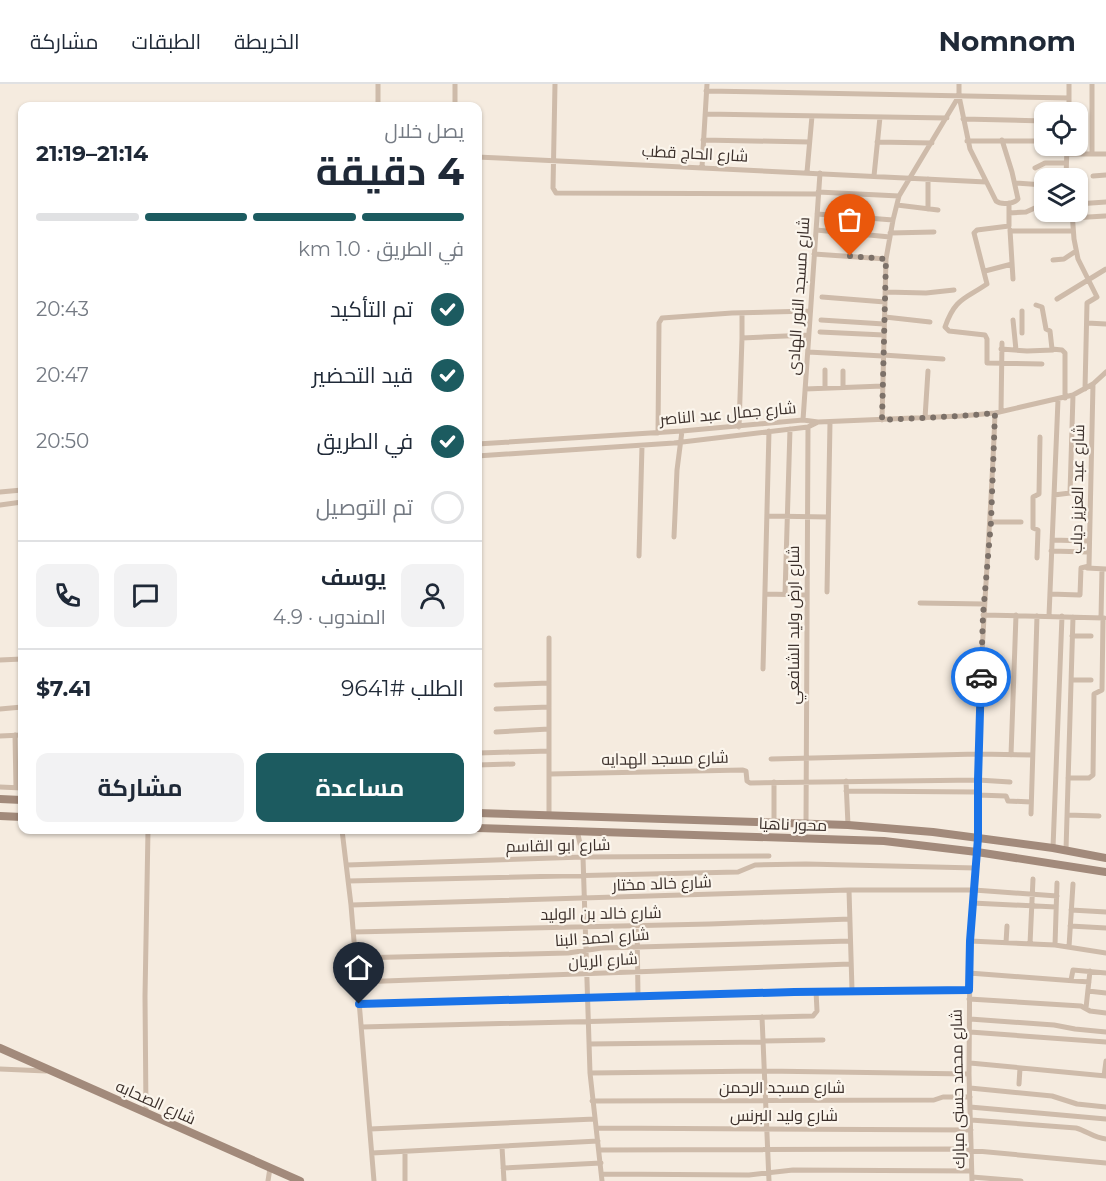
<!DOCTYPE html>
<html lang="ar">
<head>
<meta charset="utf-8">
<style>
  body { margin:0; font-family:Montserrat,Cairo,sans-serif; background:#f2f2f3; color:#1f2937; direction:rtl; height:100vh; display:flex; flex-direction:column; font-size:22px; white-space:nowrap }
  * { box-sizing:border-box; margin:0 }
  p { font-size:20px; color:#747a83 }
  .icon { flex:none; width:33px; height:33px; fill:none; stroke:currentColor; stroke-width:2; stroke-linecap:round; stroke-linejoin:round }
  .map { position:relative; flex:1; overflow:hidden; direction:ltr }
  .details { position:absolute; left:18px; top:18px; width:464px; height:732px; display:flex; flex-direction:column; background:#fff; border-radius:12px; box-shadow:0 2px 4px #0004; direction:rtl }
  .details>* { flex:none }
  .controls { position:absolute; left:1034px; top:18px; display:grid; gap:12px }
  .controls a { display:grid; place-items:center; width:54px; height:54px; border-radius:12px; background:#fff; box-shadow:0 2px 4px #0004; font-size:30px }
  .pin { position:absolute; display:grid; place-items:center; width:51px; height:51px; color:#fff; margin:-62px -26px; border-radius:50% 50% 50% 0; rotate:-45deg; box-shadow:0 0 6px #0007 }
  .pin .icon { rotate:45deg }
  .courier { position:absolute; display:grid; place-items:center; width:60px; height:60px; margin:-30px; border:4px solid #1a73e8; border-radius:50%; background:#fff; color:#222; box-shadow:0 2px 8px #0007 }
  .head em { font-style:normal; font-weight:700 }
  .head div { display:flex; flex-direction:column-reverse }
  .head { display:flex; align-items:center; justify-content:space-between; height:102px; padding:0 18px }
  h1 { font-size:39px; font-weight:700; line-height:45px }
  .bar { display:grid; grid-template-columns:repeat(4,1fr); gap:9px 6px; align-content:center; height:72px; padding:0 18px }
  .bar i { height:8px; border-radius:4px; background:#e0e1e3 }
  .bar .active { background:#1c5b60 }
  .bar p { grid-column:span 4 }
  .line { display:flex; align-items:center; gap:15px; padding:0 18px; border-top:2px solid #e0e1e3 }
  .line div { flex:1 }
  .round { display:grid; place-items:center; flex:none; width:63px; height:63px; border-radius:12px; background:#f2f2f3 }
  ol { padding:0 18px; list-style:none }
  li { display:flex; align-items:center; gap:18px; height:66px }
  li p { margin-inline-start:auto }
  li .icon { padding:6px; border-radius:50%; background:#1c5b60; color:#fff; stroke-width:4 }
  li:last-child { color:#747a83 }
  li i { width:33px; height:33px; border:3px solid #e0e1e3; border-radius:50% }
  .primary-button { display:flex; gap:12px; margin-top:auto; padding:12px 18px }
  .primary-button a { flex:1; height:69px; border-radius:12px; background:#1c5b60; color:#fff; font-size:24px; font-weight:700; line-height:69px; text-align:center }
  .primary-button a+a { background:#f2f2f3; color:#1f2937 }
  header { display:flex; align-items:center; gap:36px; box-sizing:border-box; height:84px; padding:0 30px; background:#fff; border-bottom:2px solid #e0e1e3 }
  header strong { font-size:28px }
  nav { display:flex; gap:33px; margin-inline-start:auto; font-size:21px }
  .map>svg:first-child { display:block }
</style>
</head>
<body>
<header>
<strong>Nomnom</strong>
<nav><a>الخريطة</a><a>الطبقات</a><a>مشاركة</a></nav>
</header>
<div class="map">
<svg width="1106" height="1097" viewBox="0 0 1106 1097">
  <rect width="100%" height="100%" fill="#f5ebdf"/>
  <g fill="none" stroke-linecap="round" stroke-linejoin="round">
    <path stroke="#cebbaa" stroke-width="5" d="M 455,0 L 455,22
      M 555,0 L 553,104 L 556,109 L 818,110
      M 1092,0 L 1092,70
      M 706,7 L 1069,14
      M 959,12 L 970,65 L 996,117 C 1001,121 1014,120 1018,115 L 1012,88 L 1002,56
      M 378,22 L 378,0
      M 1069,28 L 1069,0
      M 705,30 L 947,34
      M 963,35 L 1044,37
      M 703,56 L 809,58
      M 967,57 L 1044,57
      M 877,58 L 932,59
      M 1067,70 L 1106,70
      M 477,73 L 986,98
      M 702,83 L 707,0
      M 1035,84 L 1045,79 L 1066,79
      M 807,88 L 812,32
      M 874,92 L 880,33
      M 1093,92 L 1106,91
      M 1066,94 L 1067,62
      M 1015,99 L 1044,101
      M 818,108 L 899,112
      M 1009,119 L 1009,142 L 977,146 L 974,149 L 987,200 C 965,215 955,214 945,243 L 949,247 L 985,251 L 987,255 L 987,279 L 1042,280
      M 1077,120 L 1106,118
      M 897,121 L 938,126
      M 928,125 L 928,95
      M 1072,128 L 1074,155 L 1078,175 L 1097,213 L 1087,219 L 1085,305
      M 1009,129 L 1026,128 L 1037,123 L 1044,122
      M 817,130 L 893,136
      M 1072,134 L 1105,132
      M 816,146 L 890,153
      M 1010,146 L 1013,195
      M 1010,147 L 1073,147
      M 890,149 L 934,148
      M 814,170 L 886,175
      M 1053,176 L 1064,175 L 1076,167
      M 985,187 L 1012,180
      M 885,208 L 926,209 L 954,206
      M 822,213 L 885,218
      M 1057,215 L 1106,185
      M 1036,221 L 1042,223 L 1046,245 L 1050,247 L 1052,265 L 1062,266 L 1065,269 L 1065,314
      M 1022,227 L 1022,249
      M 742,229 L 742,254
      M 885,233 L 930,238
      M 821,236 L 884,240
      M 1013,236 L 1016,266
      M 1087,239 L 1106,240
      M 820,248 L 884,251
      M 1001,265 L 1027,267 L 1053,266
      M 808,268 L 883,272
      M 883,271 L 943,275
      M 843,287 L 843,303
      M 825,304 L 825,286
      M 805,305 L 883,302
      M 1001,327 L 1002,259
      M 925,334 L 928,287
      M 803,336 L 820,89
      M 882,336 L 886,175 L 893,136 L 899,112 L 959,12 L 959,0
      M 739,343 L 742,254 L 809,251
      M 658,349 L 659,239 L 662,234 L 732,229 L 810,227
      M 477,360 L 682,347 L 803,336 L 818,338 L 961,332 L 995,329 L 1073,311 L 1093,300 L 1106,288
      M 477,372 L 674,359 L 808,343 L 818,338
      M 0,408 L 22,406
      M 1054,411 L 1070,409 L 1073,311
      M 0,421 L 22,418
      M 768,432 L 828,433
      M 991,438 L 1021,438
      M 674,453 L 677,386 L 682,347
      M 1052,456 L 1088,457
      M 1051,467 L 1088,468
      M 639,472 L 642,362
      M 1037,474 L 1038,446 L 1033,444 L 1033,413 L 1039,410 L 1040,353
      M 1087,484 L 1106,485
      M 827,508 L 830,338
      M 766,510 L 807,511
      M 785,510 L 790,345
      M 1050,510 L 1080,511 L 1081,484 L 1089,482 L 1093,300
      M 920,519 L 984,520
      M 983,531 L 1104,534
      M 1049,532 L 1058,316
      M 1101,534 L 1102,485
      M 1072,552 L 1091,552
      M 549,554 L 549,731
      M 0,576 L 22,575
      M 763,585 L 769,347
      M 1071,596 L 1091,596
      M 496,601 L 549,599
      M 0,625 L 22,623
      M 496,625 L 549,623
      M 496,648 L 549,645
      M 15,651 L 16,704
      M 0,652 L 22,651
      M 478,669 L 549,667
      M 1011,671 L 1016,531
      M 771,675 L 978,670 L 1032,671
      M 477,681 L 513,680
      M 550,690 L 743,686 L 746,687 L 747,697 L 750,699 L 978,696 L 1010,698
      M 1068,694 L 1089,694 L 1093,691 L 1094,610 L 1102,606 L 1103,534
      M 846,697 L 848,741
      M 0,703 L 22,704
      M 846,707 L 977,708
      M 977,711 L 1006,712 L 1008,717 L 1031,718
      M 1031,730 L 1037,532
      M 1067,731 L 1099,732
      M 774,738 L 774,698
      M 806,740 L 808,343
      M 342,746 L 351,821 L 374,1097
      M 577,746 L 583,773 L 590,989 L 602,1097
      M 978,754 C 975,612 990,471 995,329
      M 1053,764 L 1062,532
      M 1066,766 L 1073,533
      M 347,781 L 583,773 L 769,772
      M 348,797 L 738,788 L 755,781 L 806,780 L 976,784
      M 849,806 L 852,906
      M 972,819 L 1056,823
      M 351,821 L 849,806 L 974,806 L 1057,812
      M 1071,826 L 1106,828
      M 637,842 L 638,912
      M 1070,842 L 1106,844
      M 353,848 L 710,840 L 850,835
      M 970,857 L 1055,861 L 1106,869
      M 1006,859 L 1007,842
      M 1030,860 L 1033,795
      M 1055,861 L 1057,799
      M 1069,863 L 1073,800
      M 355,874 L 568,869 L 602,864 L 850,857
      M 969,889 L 1089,898
      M 1071,896 L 1073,886 L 1106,889
      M 357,898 L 850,880
      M 1088,907 L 1106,909
      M 969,915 L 1081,922 L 1090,927 L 1106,929
      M 359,920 L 816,907 L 969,906
      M 1086,924 L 1090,887
      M 762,933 L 769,1097
      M 970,935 L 1054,941 L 1075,945 L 1106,948
      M 361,943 L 813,932 L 817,927 L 816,907
      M 970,948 L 1106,958
      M 763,957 L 823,956
      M 589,960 L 763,958
      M 970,979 L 1106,992
      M 0,985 L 46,987
      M 590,989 L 764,987 L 969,990
      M 1104,992 L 1106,977
      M 1019,1000 L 1020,984
      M 970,1004 L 1052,1012 L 1077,1020 L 1106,1023
      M 592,1017 L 934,1016 L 943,1013 L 970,1013
      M 970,1023 L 1106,1035
      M 146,1028 L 145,912 L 148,746
      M 971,1036 L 1076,1044 C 1087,1047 1094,1054 1106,1055
      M 596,1044 L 971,1046
      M 370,1045 L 595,1035
      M 502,1063 L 504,1097
      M 600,1066 L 955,1065 L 1106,1079
      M 405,1068 L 405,1097
      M 372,1069 L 598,1057
      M 503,1084 L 601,1079
      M 602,1090 L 749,1091 L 793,1086 L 972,1087
      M 972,1093 L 1021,1097
      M 268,1097 L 270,1084
      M 972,1097 L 969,990 L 970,857 L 977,768"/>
    <path stroke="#a28a7b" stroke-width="8" d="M 0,715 L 22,716
      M 477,729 L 848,741 L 933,748 L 1053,764 L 1106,774
      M 0,732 L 22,733
      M 477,744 L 884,757 L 977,768 L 1106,788
      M 0,964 L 300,1097"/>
  </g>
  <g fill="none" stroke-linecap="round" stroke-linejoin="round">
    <path stroke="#7c7169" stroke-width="6" stroke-dasharray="0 10.8" d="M 850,172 L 886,175 L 882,336 L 961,332 L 995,329 L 991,438 L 983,531 L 981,593"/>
    <path stroke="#1a73e8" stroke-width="8" d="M 359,920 L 794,908 L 969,906 L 970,857 L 978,754 L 978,696 L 981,593"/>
  </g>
  <g text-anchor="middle" stroke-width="4.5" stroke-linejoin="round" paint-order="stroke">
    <g font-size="16" fill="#3b2f2a" stroke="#fbf5ec">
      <text transform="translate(695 69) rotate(3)" y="6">شارع الحاج قطب</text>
      <text transform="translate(798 212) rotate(-86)" y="6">شارع مسجد النور الهادى</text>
      <text transform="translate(728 329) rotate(-5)" y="6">شارع جمال عبد الناصر</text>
      <text transform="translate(1077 405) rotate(-89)" y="6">شارع عبد العزيز دياب</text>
      <text transform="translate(793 541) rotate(-90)" y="6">شارع ارض وليد الشافعي</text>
      <text transform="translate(665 674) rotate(-1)" y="6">شارع مسجد الهدايه</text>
      <text transform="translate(793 740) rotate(2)" y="6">محور ناهيا</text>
      <text transform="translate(558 761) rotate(-1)" y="6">شارع ابو القاسم</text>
      <text transform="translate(662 799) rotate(-2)" y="6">شارع خالد مختار</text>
      <text transform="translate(601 829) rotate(-1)" y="6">شارع خالد بن الوليد</text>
      <text transform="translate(602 853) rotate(-4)" y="6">شارع احمد البنا</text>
      <text transform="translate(603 876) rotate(-3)" y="6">شارع الريان</text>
      <text x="782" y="1009">شارع مسجد الرحمن</text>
      <text transform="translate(957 1005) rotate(-91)" y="6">شارع محمد حسنى مبارك</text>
      <text transform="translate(156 1018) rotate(24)" y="6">شارع الصحابه</text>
      <text x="784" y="1037">شارع وليد البرنس</text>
    </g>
  </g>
</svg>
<div class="controls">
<a><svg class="icon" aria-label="locate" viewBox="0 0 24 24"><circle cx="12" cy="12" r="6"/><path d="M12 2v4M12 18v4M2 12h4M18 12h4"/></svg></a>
<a><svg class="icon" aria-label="layers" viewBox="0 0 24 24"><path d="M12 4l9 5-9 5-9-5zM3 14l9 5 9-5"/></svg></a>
</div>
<div class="pin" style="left:850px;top:172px;background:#ea580c"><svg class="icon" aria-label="bag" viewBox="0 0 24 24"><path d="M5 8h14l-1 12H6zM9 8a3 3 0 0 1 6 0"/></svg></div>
<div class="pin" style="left:359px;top:920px;background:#1f2937"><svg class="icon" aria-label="home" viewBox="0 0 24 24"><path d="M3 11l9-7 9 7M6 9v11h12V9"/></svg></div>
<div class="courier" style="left:981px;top:593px"><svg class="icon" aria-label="car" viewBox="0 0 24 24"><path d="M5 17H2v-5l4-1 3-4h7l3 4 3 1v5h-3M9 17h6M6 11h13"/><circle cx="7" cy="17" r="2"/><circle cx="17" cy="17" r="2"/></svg></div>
<section class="details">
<div class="head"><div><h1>4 دقيقة</h1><p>يصل خلال</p></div><em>21:14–21:19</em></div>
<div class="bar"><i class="active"></i><i class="active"></i><i class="active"></i><i></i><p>في الطريق · 1.0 km</p></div>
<ol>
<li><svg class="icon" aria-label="check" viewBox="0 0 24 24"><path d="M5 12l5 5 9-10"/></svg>تم التأكيد<p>20:43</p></li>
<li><svg class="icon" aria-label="check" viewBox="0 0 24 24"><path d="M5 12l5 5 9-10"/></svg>قيد التحضير<p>20:47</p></li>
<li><svg class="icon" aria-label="check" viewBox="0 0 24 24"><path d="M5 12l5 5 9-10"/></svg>في الطريق<p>20:50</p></li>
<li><i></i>تم التوصيل</li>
</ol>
<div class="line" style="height:108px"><a class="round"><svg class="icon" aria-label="person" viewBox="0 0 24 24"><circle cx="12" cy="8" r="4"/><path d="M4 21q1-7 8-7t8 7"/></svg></a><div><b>يوسف</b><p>المندوب · 4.9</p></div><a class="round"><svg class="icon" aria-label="chat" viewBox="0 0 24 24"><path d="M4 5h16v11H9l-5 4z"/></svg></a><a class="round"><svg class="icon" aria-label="phone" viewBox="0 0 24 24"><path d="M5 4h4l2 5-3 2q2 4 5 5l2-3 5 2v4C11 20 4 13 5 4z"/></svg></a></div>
<div class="line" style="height:78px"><div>الطلب #9641</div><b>$7.41</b></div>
<div class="primary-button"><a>مساعدة</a><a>مشاركة</a></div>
</section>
</div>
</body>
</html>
